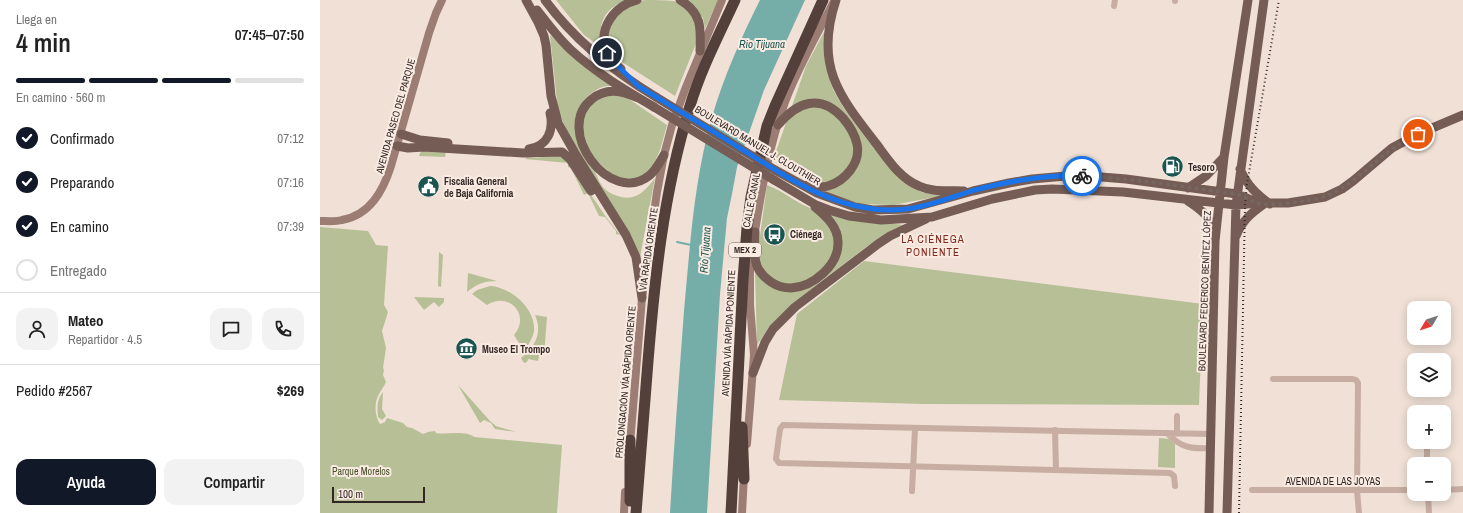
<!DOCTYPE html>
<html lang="es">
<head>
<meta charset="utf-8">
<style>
  body { margin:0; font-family:"Archivo Narrow",sans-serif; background:#f2f2f2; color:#222; height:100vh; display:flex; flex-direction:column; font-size:15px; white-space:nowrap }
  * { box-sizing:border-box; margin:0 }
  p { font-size:13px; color:#767676 }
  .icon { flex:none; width:22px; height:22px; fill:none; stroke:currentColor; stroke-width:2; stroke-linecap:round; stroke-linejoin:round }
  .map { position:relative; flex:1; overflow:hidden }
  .side { display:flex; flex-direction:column; background:#fff; width:320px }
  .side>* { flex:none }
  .needle { width:26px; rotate:231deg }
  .fabs { position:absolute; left:1087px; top:301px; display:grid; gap:8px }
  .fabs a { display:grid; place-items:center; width:44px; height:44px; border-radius:8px; background:#fff; box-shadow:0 2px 10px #0003; font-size:20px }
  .scale { position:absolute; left:12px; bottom:10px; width:93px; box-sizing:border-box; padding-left:4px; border:2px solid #332725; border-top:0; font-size:11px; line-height:14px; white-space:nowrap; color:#332725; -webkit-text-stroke:3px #f9ebe2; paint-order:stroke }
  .pin { position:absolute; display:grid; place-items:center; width:34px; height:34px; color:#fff; margin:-17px; border:2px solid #fff; border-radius:50%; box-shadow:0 1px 4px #0007 }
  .courier { position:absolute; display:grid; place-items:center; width:40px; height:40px; margin:-20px; border:3px solid #1a73e8; border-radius:50%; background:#fff; color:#222; box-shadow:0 1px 5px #0007 }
  .overview em { font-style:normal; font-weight:600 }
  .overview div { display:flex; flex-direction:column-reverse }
  .overview { display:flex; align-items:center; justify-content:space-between; height:68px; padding:0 16px }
  h1 { font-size:26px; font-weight:600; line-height:30px }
  .bar { display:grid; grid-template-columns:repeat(4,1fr); gap:6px 4px; align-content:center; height:48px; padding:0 16px }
  .bar i { height:5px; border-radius:3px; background:#e0e0e0 }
  .bar .selected { background:#111827 }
  .bar p { grid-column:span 4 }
  .line { display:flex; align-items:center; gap:10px; padding:0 16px; border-top:1px solid #e0e0e0 }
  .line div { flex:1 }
  .round { display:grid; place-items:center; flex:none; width:42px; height:42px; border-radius:12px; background:#f2f2f2 }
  ol { padding:0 16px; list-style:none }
  li { display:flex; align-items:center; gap:12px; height:44px }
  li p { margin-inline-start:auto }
  li .icon { padding:4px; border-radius:50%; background:#111827; color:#fff; stroke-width:4 }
  li:last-child { color:#767676 }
  li i { width:22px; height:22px; border:2px solid #e0e0e0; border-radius:50% }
  .primary-button { display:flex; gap:8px; margin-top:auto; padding:8px 16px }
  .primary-button a { flex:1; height:46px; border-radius:12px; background:#111827; color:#fff; font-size:16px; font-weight:600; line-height:46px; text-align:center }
  .primary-button a+a { background:#f2f2f2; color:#222 }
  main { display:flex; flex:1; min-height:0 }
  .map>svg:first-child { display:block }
</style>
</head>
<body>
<main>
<section class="side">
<div class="overview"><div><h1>4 min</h1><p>Llega en</p></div><em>07:45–07:50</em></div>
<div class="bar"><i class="selected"></i><i class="selected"></i><i class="selected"></i><i></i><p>En camino · 560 m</p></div>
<ol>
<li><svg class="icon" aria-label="check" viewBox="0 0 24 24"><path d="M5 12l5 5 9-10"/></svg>Confirmado<p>07:12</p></li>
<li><svg class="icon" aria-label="check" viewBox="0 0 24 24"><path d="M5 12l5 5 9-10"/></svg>Preparando<p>07:16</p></li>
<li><svg class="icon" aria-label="check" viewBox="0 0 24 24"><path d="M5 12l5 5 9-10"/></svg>En camino<p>07:39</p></li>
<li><i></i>Entregado</li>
</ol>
<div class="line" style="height:72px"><a class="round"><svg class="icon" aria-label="person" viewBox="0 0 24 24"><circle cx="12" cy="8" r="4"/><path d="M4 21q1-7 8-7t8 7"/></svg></a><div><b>Mateo</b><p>Repartidor · 4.5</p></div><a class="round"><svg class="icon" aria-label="chat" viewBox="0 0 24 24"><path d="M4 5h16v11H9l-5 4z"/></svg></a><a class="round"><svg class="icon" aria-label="phone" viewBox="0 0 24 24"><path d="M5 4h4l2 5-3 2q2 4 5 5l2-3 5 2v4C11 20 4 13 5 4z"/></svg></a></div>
<div class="line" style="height:52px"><div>Pedido #2567</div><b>$269</b></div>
<div class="primary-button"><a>Ayuda</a><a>Compartir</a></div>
</section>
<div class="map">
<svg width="1143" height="513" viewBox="0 0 1143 513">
  <rect width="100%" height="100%" fill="#f0e0d6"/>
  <path fill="#b7bf96" d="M 236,0 L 306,0 C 283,9 278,24 281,47 L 264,35 Z
    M 326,0 C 335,0 345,0 354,1 C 371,6 378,26 377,41 L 355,96 L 288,53 L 286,45 L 291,18 L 313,2 Z
    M 368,0 L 398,0 L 385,29 L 383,18 Z
    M 504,32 C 505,52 506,70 513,89 C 522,111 582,188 605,193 C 613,195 624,194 632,194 L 573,205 L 540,204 L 508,193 L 454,157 L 486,66 Z
    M 230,35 L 268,70 L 293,86 C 276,84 257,103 255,120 C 253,133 261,145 267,157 C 270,163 274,169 277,176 C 278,178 279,182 281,184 C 284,190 291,194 298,196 C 316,202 325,191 335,178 L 320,257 L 309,232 L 253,144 L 238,111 Z
    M 284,94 L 303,95 L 347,125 L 340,150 L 332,168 L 325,174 L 316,179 L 295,177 L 270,155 L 260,119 L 263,112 Z
    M 101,151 L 126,151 L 125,157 L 99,156 Z
    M 238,155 L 241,156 L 248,161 L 286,217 L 300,235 L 296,234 L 296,231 L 285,217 L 279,216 L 268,193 L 264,195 L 251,168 L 248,167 L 248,163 L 205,159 L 207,157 L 216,158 Z
    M 447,185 C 463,191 475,202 490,208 C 520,220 553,221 584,225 L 571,231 L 546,247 L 473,303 L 449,327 L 437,345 L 435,272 Z
    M 0,227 L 48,231 L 56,245 L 68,246 L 64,305 L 68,312 L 62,331 L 66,348 L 63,368 L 64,370 L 63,375 L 66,382 C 64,387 60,391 58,396 C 54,404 55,417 60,424 L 65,422 L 67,418 L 83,423 L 87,427 L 92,428 L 103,434 L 108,432 L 115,431 L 116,433 C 128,435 145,430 154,437 L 242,445 L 237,513 L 0,513 Z
    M 119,252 L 123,255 L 121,287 L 118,286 Z
    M 544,261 L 883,304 L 879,405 L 604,404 L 459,400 L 477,314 Z
    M 148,273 L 177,281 C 165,281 156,284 147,292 Z
    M 170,286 C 191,287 216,309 214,331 C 213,338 208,345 204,351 L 194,335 C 211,315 189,291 167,305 L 152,294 L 157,290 Z
    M 94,297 L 124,298 L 124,302 L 119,307 L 114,302 L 104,310 Z
    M 215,315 L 227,317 L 224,356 L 219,356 L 218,361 L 208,359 L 207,362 L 204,363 L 201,358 C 215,348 223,332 215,315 Z
    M 138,385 L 170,421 L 176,426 L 196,432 L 175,429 L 171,423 L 164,420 L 160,423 Z
    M 63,392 L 62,409 L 66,416 L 62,420 L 58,417 C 57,408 57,399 63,392 Z
    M 839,438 L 849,439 L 855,444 L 855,468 L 838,467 Z"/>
  <path fill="#75ada8" d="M 440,0 L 485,0 L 444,90 L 417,167 L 412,194 L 407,218 L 400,294 L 387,513 L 350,513 C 354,446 359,378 364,311 C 370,246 374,180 392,117 C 404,76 421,38 440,0 Z"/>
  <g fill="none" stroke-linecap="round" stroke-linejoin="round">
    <path stroke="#75ada8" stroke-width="2" d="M 357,242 L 371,245"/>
    <path stroke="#c8aea2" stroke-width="6" d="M 855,1 L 855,0
      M 794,6 L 795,0
      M 953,379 L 1033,379 L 1036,380 L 1038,383 L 1037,491 L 1039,513
      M 735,430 L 736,470
      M 847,433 C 861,448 871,449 891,448
      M 857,433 L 857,416
      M 1107,442 L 1107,464
      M 855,486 L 854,476 L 850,473 L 459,463 L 456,459 L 460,429 L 463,425 L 891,434
      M 932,490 L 1094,490
      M 1124,490 L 1143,489
      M 592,491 L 595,429
      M 1108,494 L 1109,513"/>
    <path stroke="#9b7d74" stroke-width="8" d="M 0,221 C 7,221 15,222 22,220 C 50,215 63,191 71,166 L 109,33 L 116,13 L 122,0
      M 434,238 C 441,192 449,145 465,102 C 478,67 497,35 513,3
      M 310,444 L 322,298 L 337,192 L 344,155 L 352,125 L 366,87 L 402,0
      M 427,444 L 434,355 L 430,305 L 430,273 L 432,250
      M 304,513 L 305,492
      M 422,513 L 424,475"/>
    <path stroke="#755c55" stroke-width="9" d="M 206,0 L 218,22 L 224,36 L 226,45 L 231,96 L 238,123 L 256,155 L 306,235 L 316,257 L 322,298
      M 225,0 C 255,41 293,71 336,97
      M 360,0 C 382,13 381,28 380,51
      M 516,0 C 494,66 519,96 558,146 C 569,161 581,179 599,186 C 614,193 628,190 644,191
      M 217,10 C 228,24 238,38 251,50 C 276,73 305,90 334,107
      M 301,69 C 296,65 290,59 287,52 C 277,29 294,6 317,0
      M 318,98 C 302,91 287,87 272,99 C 233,129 290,208 330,175 C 336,170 340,162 344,155
      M 458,125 C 477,102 500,93 523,118 C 529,125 535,135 537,144 C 541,163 525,181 508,186 C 501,188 493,186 487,185
      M 81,134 L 100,140 L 128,143
      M 77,146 L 88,148 L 104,147 L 203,153 L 242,152 L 250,159 L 271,191
      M 209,149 C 228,146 234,130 230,113
      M 920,169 C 927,185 936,194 950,204
      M 455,170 L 497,193 L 535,207 L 553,210 L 588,209 L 653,191 L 689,183 L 712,179 L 757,175 L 806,179 L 917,194 L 938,203
      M 454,180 L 496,205 L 509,210 L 529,216 L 561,220 L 612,217 L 672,199 L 715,190 L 732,189 L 803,192 L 916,205 L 938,203 L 968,203 L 1005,197 L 1022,189 L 1033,181 L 1072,148 L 1098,134 L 1143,115
      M 868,188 L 886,176 L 904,157
      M 868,201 C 883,211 891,217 894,235
      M 435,232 C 435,243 433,256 437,266 C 440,273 445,278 451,282 C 457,286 464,288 471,288 C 493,287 519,265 518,242 C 518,227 506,216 495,207
      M 916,236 C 922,221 931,213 944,204
      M 433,373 L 445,342 L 453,329 L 475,307 L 558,244 L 570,236 L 606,219
      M 889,513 L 895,241 L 904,157 L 928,0
      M 907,513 L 916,205 L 944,0"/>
    <path stroke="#54403b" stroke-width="11" d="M 422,427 L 424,479
      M 310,440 L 310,501
      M 316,513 C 320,467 323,420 327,374 C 334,284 343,193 370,106 C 381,69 399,35 415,0
      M 411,513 L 423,280 L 427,228 L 431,197 L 447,126 L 455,106 L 503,0"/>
    <path stroke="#332725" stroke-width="2" stroke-dasharray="1 3" stroke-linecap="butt" d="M 919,513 L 925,205 L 927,184 L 959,0"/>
    <path stroke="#755c55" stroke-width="9" d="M 336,97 L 455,170
      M 334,107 L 454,180"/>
  </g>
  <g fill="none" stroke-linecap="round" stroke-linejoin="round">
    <path stroke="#756863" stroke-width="4" stroke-dasharray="0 7.2" d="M 762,176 C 813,178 864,187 915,194 C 923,195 930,200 937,203 C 951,207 992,201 1006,196 C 1032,186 1050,165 1072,149 C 1080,143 1090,139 1098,134"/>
    <path stroke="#1a73e8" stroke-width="5" d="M 287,53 L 300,68 L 318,86 C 351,106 385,126 418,147 C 471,179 522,217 587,209 C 609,206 630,198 651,191 C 685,182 726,174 762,176"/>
  </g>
  <defs>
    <symbol id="fuel-disc" viewBox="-11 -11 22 22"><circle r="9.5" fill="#1a5450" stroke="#f9ebe2"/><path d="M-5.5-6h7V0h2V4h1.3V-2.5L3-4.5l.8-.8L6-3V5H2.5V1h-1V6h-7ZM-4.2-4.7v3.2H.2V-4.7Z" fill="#fff"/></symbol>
    <symbol id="civic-disc" viewBox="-11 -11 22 22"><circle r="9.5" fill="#1a5450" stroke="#f9ebe2"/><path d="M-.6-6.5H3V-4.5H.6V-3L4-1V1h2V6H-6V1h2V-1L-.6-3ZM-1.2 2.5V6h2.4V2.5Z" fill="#fff"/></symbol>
    <symbol id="bus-disc" viewBox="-11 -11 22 22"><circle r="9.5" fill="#1a5450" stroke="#f9ebe2"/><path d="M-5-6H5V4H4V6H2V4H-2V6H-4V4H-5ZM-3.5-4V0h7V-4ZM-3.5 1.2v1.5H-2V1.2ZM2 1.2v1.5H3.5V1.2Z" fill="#fff"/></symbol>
    <symbol id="museum-disc" viewBox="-11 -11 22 22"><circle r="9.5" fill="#1a5450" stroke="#f9ebe2"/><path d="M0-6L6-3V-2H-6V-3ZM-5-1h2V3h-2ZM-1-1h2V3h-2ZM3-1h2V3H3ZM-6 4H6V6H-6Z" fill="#fff"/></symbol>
  </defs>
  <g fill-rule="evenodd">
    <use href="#fuel-disc" x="840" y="154" width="25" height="25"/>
    <use href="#civic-disc" x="96" y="174" width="25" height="25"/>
    <use href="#bus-disc" x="442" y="222" width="25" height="25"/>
    <use href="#museum-disc" x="134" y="336" width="25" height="25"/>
  </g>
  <g text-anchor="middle" stroke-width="4" stroke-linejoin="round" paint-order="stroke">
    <rect fill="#f9ebe2" stroke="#6e625e" stroke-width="1" x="409" y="243" width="32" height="14" rx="3"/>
    <g font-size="9" font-weight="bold" fill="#332725">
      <text x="425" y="253">MEX 2</text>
    </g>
    <g font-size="10" fill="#332725" stroke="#f9ebe2">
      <text transform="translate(75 116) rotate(-74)" y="4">AVENIDA PASEO DEL PARQUE</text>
      <text transform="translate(438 145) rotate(31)" y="4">BOULEVARD MANUEL J. CLOUTHIER</text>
      <text transform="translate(431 200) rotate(-79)" y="4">CALLE CANAL</text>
      <text transform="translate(328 249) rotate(-82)" y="4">VÍA RÁPIDA ORIENTE</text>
      <text transform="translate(884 291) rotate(-88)" y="4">BOULEVARD FEDERICO BENÍTEZ LÓPEZ</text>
      <text transform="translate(408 333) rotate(-87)" y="4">AVENIDA VÍA RÁPIDA PONIENTE</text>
      <text transform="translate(305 382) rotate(-85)" y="4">PROLONGACIÓN VÍA RÁPIDA ORIENTE</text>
      <text x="1013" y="485">AVENIDA DE LAS JOYAS</text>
    </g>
    <g font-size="10" font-weight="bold" fill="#332725" stroke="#f9ebe2" text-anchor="start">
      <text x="868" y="171">Tesoro</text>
      <text x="124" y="185">Fiscalia General<tspan x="124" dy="12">de Baja California</tspan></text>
      <text x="470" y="238">Ciénega</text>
      <text x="162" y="353">Museo El Trompo</text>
    </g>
    <g font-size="10" fill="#485128" stroke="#f9ebe2">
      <text x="41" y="475">Parque Morelos</text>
    </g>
    <g font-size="11" font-style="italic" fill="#1a5450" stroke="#f9ebe2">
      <text x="442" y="48">Rio Tijuana</text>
      <text transform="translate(385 250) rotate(-86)" y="4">Río Tijuana</text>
    </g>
    <g font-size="11" letter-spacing="1" fill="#82281e" stroke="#f9ebe2">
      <text x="613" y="243">LA CIÉNEGA<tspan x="613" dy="13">PONIENTE</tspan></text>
    </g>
  </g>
</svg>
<div class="fabs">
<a><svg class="needle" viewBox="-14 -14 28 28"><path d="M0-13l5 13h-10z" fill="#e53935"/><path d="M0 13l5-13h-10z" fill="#767676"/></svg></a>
<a><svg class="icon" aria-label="layers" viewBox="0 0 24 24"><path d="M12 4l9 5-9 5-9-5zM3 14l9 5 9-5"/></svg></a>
<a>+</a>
<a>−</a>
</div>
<div class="scale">100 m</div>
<div class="pin" style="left:1098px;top:134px;background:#ea580c"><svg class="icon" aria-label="bag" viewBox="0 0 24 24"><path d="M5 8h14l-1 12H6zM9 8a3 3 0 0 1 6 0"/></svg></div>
<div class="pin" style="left:287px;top:53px;background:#1f2937"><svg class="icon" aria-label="home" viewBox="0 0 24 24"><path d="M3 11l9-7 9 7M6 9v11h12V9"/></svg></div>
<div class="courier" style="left:762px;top:176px"><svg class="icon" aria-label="bike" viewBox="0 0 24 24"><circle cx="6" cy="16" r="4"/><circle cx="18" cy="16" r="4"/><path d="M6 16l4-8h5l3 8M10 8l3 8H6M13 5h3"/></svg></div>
</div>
</main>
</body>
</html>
